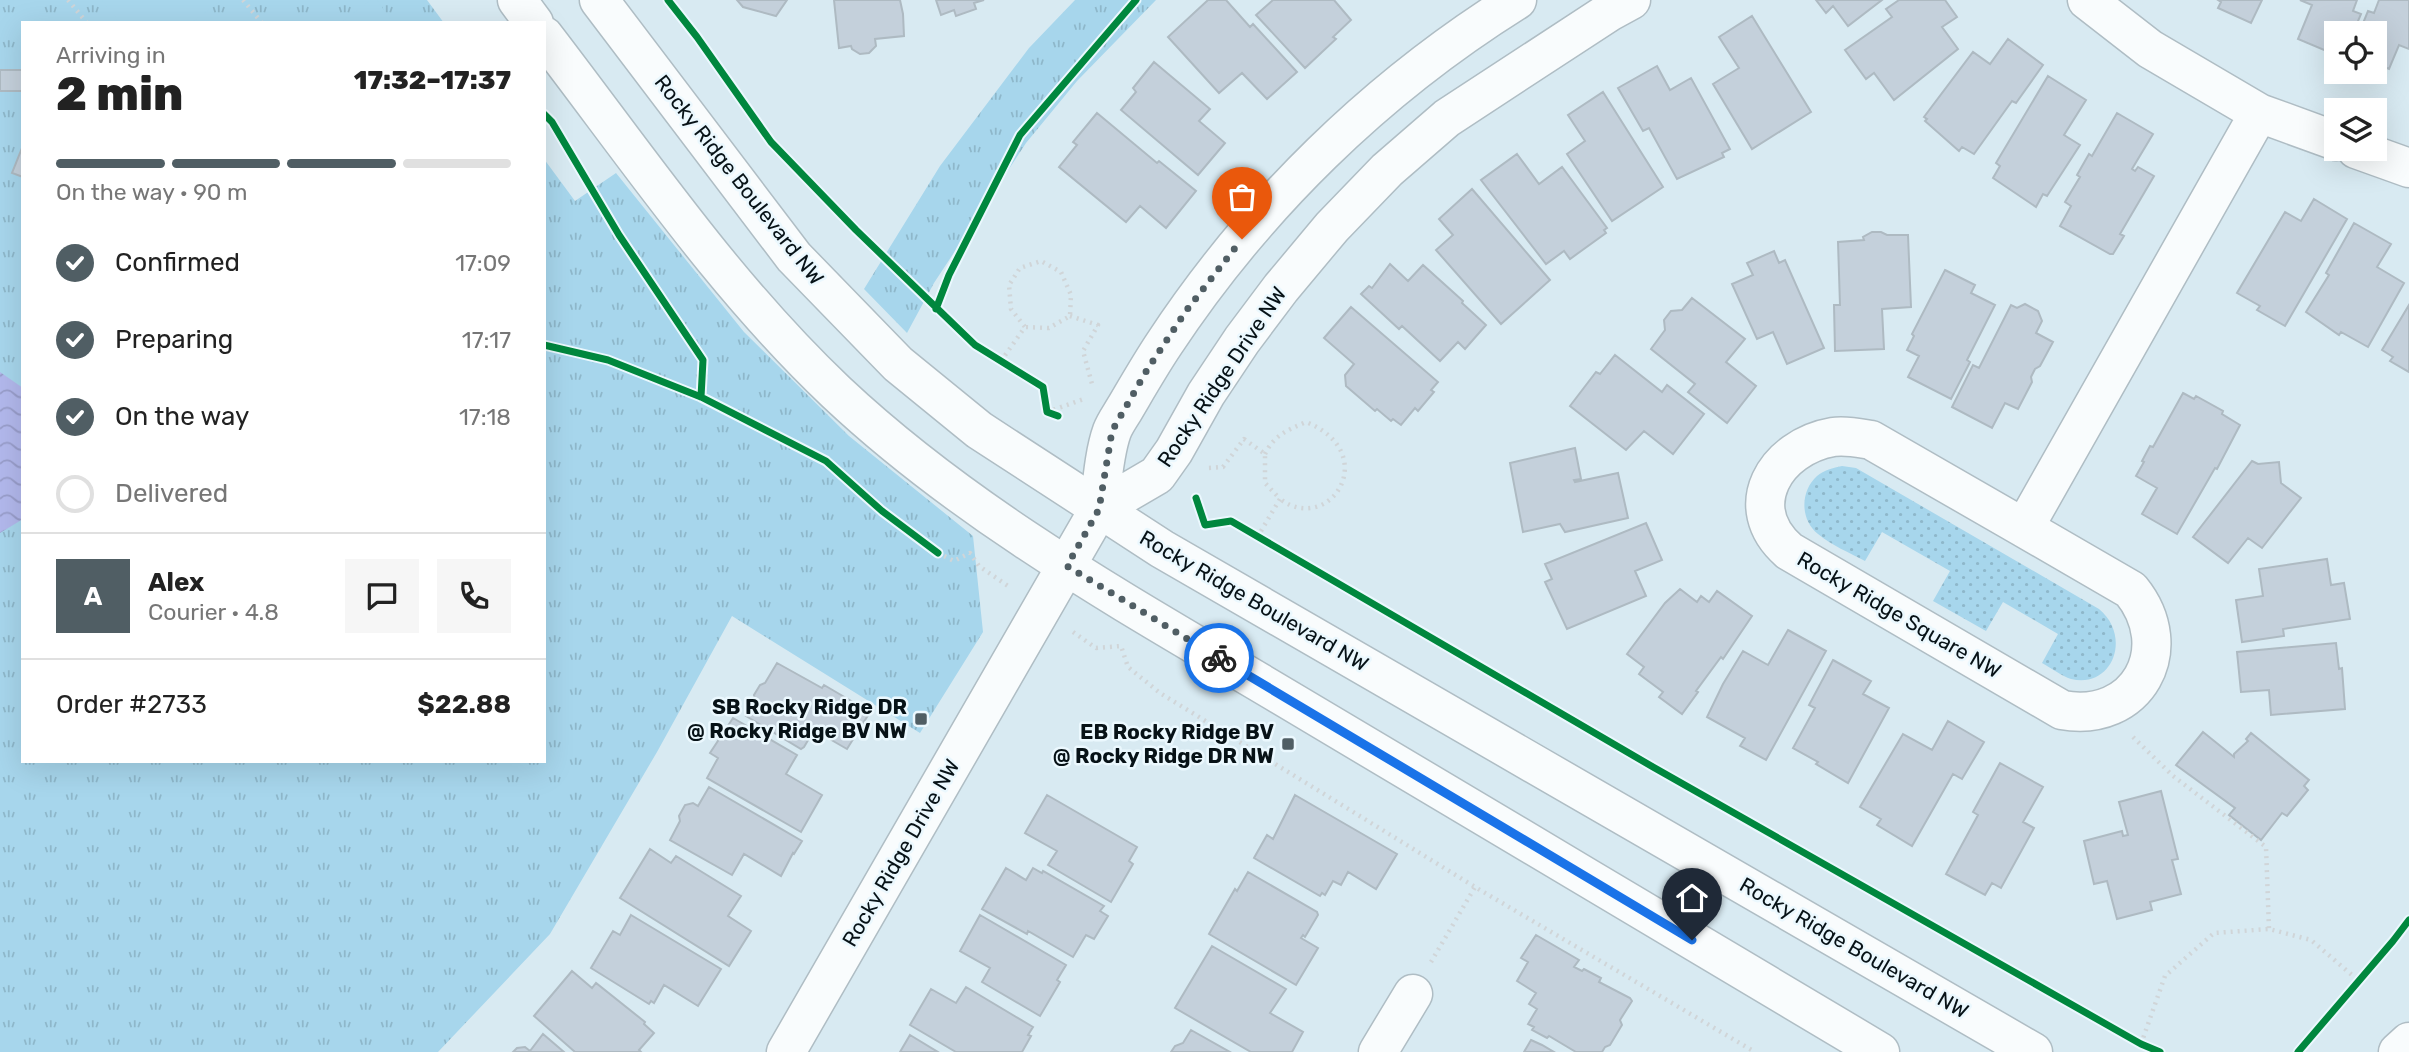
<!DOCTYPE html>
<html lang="en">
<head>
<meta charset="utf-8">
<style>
  body { margin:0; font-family:Rubik,sans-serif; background:#f6f6f6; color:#222; height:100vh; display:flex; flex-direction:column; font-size:26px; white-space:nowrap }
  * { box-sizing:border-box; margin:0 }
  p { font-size:23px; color:#767676 }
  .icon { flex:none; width:38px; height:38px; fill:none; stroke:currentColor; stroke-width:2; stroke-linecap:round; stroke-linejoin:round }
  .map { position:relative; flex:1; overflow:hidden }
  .sheet { position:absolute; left:21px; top:21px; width:525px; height:742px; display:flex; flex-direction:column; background:#fff; border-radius:0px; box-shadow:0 7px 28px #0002 }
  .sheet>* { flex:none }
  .buttons { position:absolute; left:2324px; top:21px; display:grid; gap:14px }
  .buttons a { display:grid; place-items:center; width:63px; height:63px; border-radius:0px; background:#fff; box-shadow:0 7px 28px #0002; font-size:35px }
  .pin { position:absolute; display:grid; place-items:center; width:60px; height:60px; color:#fff; margin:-72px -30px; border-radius:50% 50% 50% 0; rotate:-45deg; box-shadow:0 0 7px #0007 }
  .pin .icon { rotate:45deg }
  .courier { position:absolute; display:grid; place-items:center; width:70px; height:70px; margin:-35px; border:5px solid #1a73e8; border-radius:50%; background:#fff; color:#222; box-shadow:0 2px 9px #0007 }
  .overview em { font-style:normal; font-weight:800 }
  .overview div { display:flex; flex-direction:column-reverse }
  .overview { display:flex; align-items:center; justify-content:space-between; height:119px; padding:0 35px }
  h1 { font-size:46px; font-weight:800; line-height:52px }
  .bar { display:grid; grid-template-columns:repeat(4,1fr); gap:10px 7px; align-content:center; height:84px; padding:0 35px }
  .bar i { height:9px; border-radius:5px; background:#e0e0e0 }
  .bar .active { background:#505e64 }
  .bar p { grid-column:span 4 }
  .line { display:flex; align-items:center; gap:18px; padding:0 35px; border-top:2px solid #e0e0e0 }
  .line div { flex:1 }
  .round { display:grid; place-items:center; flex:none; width:74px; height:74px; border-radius:0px; background:#f6f6f6 }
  ol { padding:0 35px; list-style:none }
  li { display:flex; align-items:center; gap:21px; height:77px }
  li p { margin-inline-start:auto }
  li .icon { padding:7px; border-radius:50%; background:#505e64; color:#fff; stroke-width:4 }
  li:last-child { color:#767676 }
  li i { width:38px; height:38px; border:4px solid #e0e0e0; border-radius:50% }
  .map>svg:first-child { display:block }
</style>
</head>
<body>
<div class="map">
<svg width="2409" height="1052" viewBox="0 0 2409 1052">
  <defs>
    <pattern id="grass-dots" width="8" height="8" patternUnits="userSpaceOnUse" patternTransform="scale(1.75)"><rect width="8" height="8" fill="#a7d6ec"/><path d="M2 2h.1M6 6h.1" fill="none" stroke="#8eb7ca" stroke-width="1.8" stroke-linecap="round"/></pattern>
    <pattern id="park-tufts" width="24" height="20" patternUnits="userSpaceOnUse" patternTransform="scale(1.75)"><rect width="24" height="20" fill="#a7d6ec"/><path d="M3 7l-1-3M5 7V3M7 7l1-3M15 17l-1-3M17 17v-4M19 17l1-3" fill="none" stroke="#8eb7ca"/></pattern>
    <pattern id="water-waves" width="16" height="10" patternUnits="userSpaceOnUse" patternTransform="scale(1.75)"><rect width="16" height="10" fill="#b2b8ec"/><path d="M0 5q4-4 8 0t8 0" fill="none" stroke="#989dca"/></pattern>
  </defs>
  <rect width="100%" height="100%" fill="#d8eaf2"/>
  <path fill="url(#grass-dots)" d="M 1842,466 L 1856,468 L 2099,609 C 2132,636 2113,689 2071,679 C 2062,676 2051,668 2042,663 L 2058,634 L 2003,602 L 1986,631 L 1933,601 L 1950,571 L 1882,532 L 1865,561 C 1850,553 1831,545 1818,534 C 1800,520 1800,491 1817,476 C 1824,470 1833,468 1842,466 Z"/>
  <path fill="url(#park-tufts)" d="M 0,0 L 427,0 L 444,23 L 23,23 L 23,761 L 544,761 L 544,159 L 575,201 L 616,173 L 744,332 L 849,436 L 973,536 L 983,632 L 920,733 L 732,616 L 657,752 L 550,934 L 438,1052 L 0,1052 Z
    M 1075,0 L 1156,0 L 1077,81 L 1026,143 L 934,283 L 907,333 L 864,289 L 940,166 L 1029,48 Z"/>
  <path fill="#a7d6ec" d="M 102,0 L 222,0 L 191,23 L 120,23 Z
    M 371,0 L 377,0 L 393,23 L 340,23 Z"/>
  <path fill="url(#water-waves)" d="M 0,372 L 23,388 L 23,519 L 0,533 Z"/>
  <path fill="#c4d0db" stroke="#aebac2" stroke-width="2" d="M 737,0 L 787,0 L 776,16 L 743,7 Z
    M 834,0 L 900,0 L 903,14 L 904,36 L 875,39 L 876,46 L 869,53 L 860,54 L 852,49 L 851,46 L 839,48 Z
    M 936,0 L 984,0 L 974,3 L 976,9 L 956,16 L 954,10 L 941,15 Z
    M 1208,0 L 1226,0 L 1250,27 L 1253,24 L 1297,72 L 1267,99 L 1242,73 L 1219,93 L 1168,37 Z
    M 1273,0 L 1334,0 L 1351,20 L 1333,37 L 1336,39 L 1305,68 L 1256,15 Z
    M 1816,0 L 1882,0 L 1848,26 L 1833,6 L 1826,13 Z
    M 1899,0 L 1945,0 L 1957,17 L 1942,27 L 1958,49 L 1894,100 L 1874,73 L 1866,79 L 1845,50 L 1892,17 L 1886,9 Z
    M 2218,0 L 2262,0 L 2251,23 L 2218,8 L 2221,2 Z
    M 2300,0 L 2357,0 L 2353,11 L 2361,14 L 2353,33 L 2336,33 L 2336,55 L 2298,39 L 2312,5 Z
    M 2379,0 L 2409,0 L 2409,49 L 2399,45 L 2389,69 L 2375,63 L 2375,33 L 2359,33 L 2368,11 L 2374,13 Z
    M 1752,16 L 1811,112 L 1752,149 L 1713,84 L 1739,68 L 1719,37 Z
    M 2008,39 L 2043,65 L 2016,103 L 2012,101 L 1974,154 L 1962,147 L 1959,151 L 1925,121 L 1927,119 L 1924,117 L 1973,52 L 1990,64 Z
    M 1154,62 L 1210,109 L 1199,121 L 1225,143 L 1198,175 L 1121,110 L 1136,92 L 1133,88 Z
    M 1657,66 L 1670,90 L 1691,78 L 1730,149 L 1722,153 L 1724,157 L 1677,179 L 1649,128 L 1643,131 L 1618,88 Z
    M 0,70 L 23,70 L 23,91 L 0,91 Z
    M 2048,76 L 2086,100 L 2064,135 L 2080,145 L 2047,196 L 2043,194 L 2036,207 L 1993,178 L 2000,166 L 1996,163 Z
    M 1603,92 L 1663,187 L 1612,221 L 1567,154 L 1585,141 L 1568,115 Z
    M 1097,113 L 1157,163 L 1159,161 L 1196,191 L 1166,228 L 1140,206 L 1126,222 L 1059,167 L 1077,145 L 1073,142 Z
    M 2117,113 L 2153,134 L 2132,169 L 2135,171 L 2138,167 L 2154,176 L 2120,234 L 2124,236 L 2113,254 L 2110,254 L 2060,226 L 2071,206 L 2065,202 L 2080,177 L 2077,175 L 2089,154 L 2092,156 Z
    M 22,148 L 23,148 L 23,177 L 12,173 Z
    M 1517,154 L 1539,184 L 1562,167 L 1607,228 L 1604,230 L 1606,233 L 1570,259 L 1564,251 L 1546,264 L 1481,180 Z
    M 1472,189 L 1550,280 L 1501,324 L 1436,250 L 1453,235 L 1439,219 Z
    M 2314,199 L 2347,219 L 2285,326 L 2257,310 L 2260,306 L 2237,293 L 2285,212 L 2301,221 Z
    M 2354,223 L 2391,244 L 2377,267 L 2404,283 L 2368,347 L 2341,332 L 2339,335 L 2306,312 L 2329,275 L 2326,273 Z
    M 1872,232 L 1881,232 L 1887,235 L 1908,235 L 1911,307 L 1882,309 L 1884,349 L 1835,351 L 1834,305 L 1840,305 L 1838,242 L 1864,240 L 1863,237 Z
    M 1774,251 L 1779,263 L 1785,260 L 1824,348 L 1787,364 L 1773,332 L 1757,339 L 1732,284 L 1753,275 L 1747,263 Z
    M 1390,264 L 1408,281 L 1423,265 L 1463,301 L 1462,303 L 1486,325 L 1465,349 L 1458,342 L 1440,361 L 1402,326 L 1399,329 L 1361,294 L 1369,286 L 1372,288 Z
    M 1945,270 L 1975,285 L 1971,293 L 1995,305 L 1967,360 L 1970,362 L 1951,399 L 1908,377 L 1919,356 L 1907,350 L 1914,336 L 1912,334 Z
    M 1692,298 L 1745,339 L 1726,362 L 1756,386 L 1727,423 L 1688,392 L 1695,384 L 1651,349 L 1665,330 L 1664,320 L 1671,311 L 1682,310 Z
    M 2025,304 L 2038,311 L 2042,321 L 2036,333 L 2053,342 L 2040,366 L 2035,369 L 2031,377 L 2032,382 L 2018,409 L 2005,403 L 1992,428 L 1952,407 L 1973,365 L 1979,368 L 2011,305 L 2017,308 Z
    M 2409,305 L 2409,372 L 2390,361 L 2393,357 L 2382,350 Z
    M 1351,307 L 1438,382 L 1431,390 L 1434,392 L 1418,411 L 1415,408 L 1401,425 L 1393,419 L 1391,421 L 1377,409 L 1375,411 L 1346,386 L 1345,375 L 1354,364 L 1324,338 Z
    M 1615,355 L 1662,392 L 1667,385 L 1704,414 L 1673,454 L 1644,431 L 1626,450 L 1570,406 L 1596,372 L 1600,374 Z
    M 2183,393 L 2194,399 L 2196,396 L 2223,411 L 2222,414 L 2240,425 L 2217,469 L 2215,468 L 2177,534 L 2142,514 L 2157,488 L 2136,476 L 2144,462 L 2142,461 L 2150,446 L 2153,447 Z
    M 1575,448 L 1581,479 L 1574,480 L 1575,482 L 1618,473 L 1628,518 L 1565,532 L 1560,524 L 1523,532 L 1510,463 Z
    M 2252,461 L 2258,464 L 2279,462 L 2281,483 L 2301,498 L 2262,548 L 2248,538 L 2228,563 L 2193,537 Z
    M 1646,523 L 1662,560 L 1635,571 L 1646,596 L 1567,629 L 1545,582 L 1552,579 L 1545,564 Z
    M 2327,559 L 2331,585 L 2344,583 L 2350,619 L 2283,629 L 2284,636 L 2242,642 L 2236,600 L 2263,596 L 2259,569 Z
    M 1680,589 L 1697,602 L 1701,596 L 1709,602 L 1717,591 L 1752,616 L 1723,659 L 1721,657 L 1696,691 L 1698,692 L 1682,714 L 1659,697 L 1663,692 L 1639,674 L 1644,667 L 1627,654 L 1665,603 Z
    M 1788,630 L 1826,651 L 1766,760 L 1740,746 L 1745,738 L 1707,717 L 1723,684 L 1743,651 L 1768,665 Z
    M 2336,643 L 2339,669 L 2342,668 L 2345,709 L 2271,715 L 2269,690 L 2241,692 L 2237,652 Z
    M 1833,660 L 1871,681 L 1863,694 L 1889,708 L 1848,783 L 1816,764 L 1818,762 L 1793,748 L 1815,708 L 1809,705 Z
    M 777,663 L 822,688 L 824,685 L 870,712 L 847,749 L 814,730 L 804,747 L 801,749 L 746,716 L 755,701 L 754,695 L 760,685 L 765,683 Z
    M 733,718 L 797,755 L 786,774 L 822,795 L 801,832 L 707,778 L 718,758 L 710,753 Z
    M 1948,721 L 1984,742 L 1962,779 L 1953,774 L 1912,846 L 1877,825 L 1881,819 L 1860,807 L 1903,734 L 1932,750 Z
    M 2203,732 L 2234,757 L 2234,754 L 2248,741 L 2246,739 L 2251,733 L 2309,780 L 2304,786 L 2308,790 L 2287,816 L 2282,813 L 2261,840 L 2229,815 L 2235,808 L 2176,765 Z
    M 2000,763 L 2043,787 L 2023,822 L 2034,828 L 2001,888 L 1992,883 L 1985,895 L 1946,874 L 1978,815 L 1973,812 Z
    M 709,787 L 802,841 L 794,854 L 793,853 L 781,876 L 744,854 L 732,875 L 670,840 L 680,821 L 679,816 L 685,805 L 693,803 L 698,806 Z
    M 2161,791 L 2178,859 L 2172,860 L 2181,894 L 2150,902 L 2152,910 L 2117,919 L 2107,881 L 2094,884 L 2084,841 L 2122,831 L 2123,836 L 2128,835 L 2119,802 Z
    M 1047,795 L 1137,847 L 1129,861 L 1133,864 L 1111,902 L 1048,865 L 1057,851 L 1025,833 Z
    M 1295,795 L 1397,854 L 1376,889 L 1348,872 L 1341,885 L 1333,881 L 1325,895 L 1322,893 L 1320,896 L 1254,858 L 1267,835 L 1273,839 Z
    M 650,849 L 671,863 L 676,856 L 741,896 L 728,916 L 751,931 L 729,966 L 620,898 Z
    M 1006,868 L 1026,880 L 1033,868 L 1042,873 L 1043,871 L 1104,906 L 1100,911 L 1108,916 L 1094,939 L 1086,935 L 1073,957 L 1028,931 L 1027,934 L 982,909 Z
    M 1248,872 L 1317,912 L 1318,915 L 1305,937 L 1303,935 L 1301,938 L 1318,948 L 1296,985 L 1209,934 L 1235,889 L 1237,891 Z
    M 631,915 L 721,969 L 698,1006 L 664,985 L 654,1003 L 651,1001 L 649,1004 L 591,968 L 613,931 L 620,935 Z
    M 980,915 L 1066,965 L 1057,980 L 1060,982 L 1040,1016 L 982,982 L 990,968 L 960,951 Z
    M 1536,935 L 1579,960 L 1574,967 L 1582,971 L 1584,969 L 1601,978 L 1599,982 L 1630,998 L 1632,1001 L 1620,1020 L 1622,1025 L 1610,1045 L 1605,1047 L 1602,1052 L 1576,1052 L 1549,1036 L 1547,1038 L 1532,1030 L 1534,1027 L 1528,1024 L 1537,1009 L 1529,1004 L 1536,993 L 1517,981 L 1528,962 L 1521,958 Z
    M 1212,946 L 1286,989 L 1270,1013 L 1303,1032 L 1292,1052 L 1251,1052 L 1175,1008 Z
    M 572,971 L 592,988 L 596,983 L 645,1022 L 644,1024 L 654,1033 L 639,1050 L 641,1052 L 575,1052 L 534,1016 Z
    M 966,987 L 1033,1027 L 1028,1035 L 1031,1036 L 1022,1052 L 956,1052 L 910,1025 L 931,989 L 956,1003 Z
    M 1191,1030 L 1230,1052 L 1171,1052 L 1175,1046 L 1183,1043 Z
    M 543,1034 L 564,1052 L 513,1052 L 517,1048 L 525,1047 L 530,1051 Z
    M 910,1035 L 938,1052 L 900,1052 Z
    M 1531,1040 L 1542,1045 L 1554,1052 L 1524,1052 Z"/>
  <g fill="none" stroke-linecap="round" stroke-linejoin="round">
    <defs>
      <path id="minor" d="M 2087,0 L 2150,49 L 2259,113 L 2336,141
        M 2356,149 L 2409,168
        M 1099,509 L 1157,475 L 1174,451 L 1206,394 L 1242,340 L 1281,288 L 1332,227 L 1387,170 L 1447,118 L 1609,12 L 1631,0
        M 2024,528 L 1871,440 C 1859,438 1846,435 1833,437 C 1775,447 1739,507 1789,551 L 2062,710 C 2137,724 2179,649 2131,590 L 2024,528 L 2259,113
        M 786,1052 L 1099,509 C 1102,485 1104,453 1112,431 C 1115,423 1121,415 1125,408 C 1138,386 1150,365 1164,344 C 1255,206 1376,88 1517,0
        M 1378,1052 L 1413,994"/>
      <path id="tertiary" d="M 517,0 L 534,23
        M 599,0 L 794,257 L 898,364 L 979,430 L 1162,549 L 2033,1052
        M 544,36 C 637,157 724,286 836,392 C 971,519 1135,608 1294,703 C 1489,819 1685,936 1880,1052
        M 2398,1052 L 2409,1042"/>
    </defs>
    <use href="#minor" stroke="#afbdc4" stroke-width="41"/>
    <use href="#tertiary" stroke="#afbdc4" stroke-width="41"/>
    <path stroke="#d0d5d8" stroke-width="4.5" stroke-dasharray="2 5" stroke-linecap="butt" d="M 68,0 L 87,23
      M 243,0 L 262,23
      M 1070,316 L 1098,325 L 1083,351 L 1092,384
      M 1001,361 L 1025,327 L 1011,309 L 1009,285 L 1020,268 L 1041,261 L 1061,272 L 1071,295 L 1070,316 L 1049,328 L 1025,327
      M 1047,412 L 1084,399
      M 1265,454 C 1274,435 1288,430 1306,422 C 1383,453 1330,536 1280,499
      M 1209,468 L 1223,467 L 1244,439 L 1265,454 L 1265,483 L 1280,499 L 1258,536
      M 938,553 L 954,561 L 970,553 L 979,566 L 1008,586
      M 1073,632 L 1096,648 L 1121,646 L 1128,667 L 1160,693 L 1475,887 L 1755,1052
      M 2133,737 L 2173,776 L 2266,847 L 2269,929
      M 1431,962 L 1475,887
      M 2141,1044 L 2165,976 L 2214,933 L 2269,929 L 2311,940 L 2359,981"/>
    <use href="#minor" stroke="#f9fcfd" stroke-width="38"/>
    <use href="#tertiary" stroke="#f9fcfd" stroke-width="38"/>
    <defs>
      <path id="cycleway" d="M 668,0 L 697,37 L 771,142 L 856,230 L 975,345 L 1043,387 L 1047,412 L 1058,416
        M 544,114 L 552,122 L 619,235 L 703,360 L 701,397
        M 936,309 L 949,275 L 1020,135 L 1136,0
        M 544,345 L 608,360 L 701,397 L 826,461 L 882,511 L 938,553
        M 1196,498 L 1205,525 L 1231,521 L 1653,767 L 2141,1044 L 2160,1052
        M 2298,1052 L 2393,941 L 2409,920"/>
    </defs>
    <use href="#cycleway" stroke="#ebf8fe" stroke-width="11"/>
    <use href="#cycleway" stroke="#00873e" stroke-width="7"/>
  </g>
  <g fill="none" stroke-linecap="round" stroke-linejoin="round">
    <path stroke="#505e64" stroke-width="7" stroke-dasharray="0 12.6" d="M 1219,658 L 1067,566 L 1099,509 L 1112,431 L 1147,370 L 1186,311 L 1242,239"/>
    <path stroke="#1a73e8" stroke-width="9" d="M 1219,658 L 1692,940"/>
  </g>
  <g fill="#505e64" stroke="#ebf8fe" stroke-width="2.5">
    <rect x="914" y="712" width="14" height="14" rx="3.5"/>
    <rect x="1281" y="737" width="14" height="14" rx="3.5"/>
  </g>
  <g text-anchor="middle" stroke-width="5" stroke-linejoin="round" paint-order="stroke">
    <g font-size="21" fill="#071217" stroke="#ebf8fe">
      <text transform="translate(739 180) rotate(52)" y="7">Rocky Ridge Boulevard NW</text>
      <text transform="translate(1222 377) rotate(-56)" y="7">Rocky Ridge Drive NW</text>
      <text transform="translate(1254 601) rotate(30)" y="7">Rocky Ridge Boulevard NW</text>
      <text transform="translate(1899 615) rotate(30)" y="7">Rocky Ridge Square NW</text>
      <text transform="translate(901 853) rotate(-60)" y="7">Rocky Ridge Drive NW</text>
      <text transform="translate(1854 948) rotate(30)" y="7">Rocky Ridge Boulevard NW</text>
    </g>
    <g font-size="21" font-weight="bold" fill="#071217" stroke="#ebf8fe" text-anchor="end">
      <text x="907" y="714">SB Rocky Ridge DR<tspan x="907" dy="24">@ Rocky Ridge BV NW</tspan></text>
      <text x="1274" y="739">EB Rocky Ridge BV<tspan x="1274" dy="24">@ Rocky Ridge DR NW</tspan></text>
    </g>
  </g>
</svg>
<div class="buttons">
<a><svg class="icon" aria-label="locate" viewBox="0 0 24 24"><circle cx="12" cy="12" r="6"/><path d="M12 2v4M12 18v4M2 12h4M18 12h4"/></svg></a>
<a><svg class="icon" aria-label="layers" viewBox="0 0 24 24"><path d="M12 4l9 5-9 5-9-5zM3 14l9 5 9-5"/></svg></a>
</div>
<div class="pin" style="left:1242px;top:239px;background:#ea580c"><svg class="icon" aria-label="bag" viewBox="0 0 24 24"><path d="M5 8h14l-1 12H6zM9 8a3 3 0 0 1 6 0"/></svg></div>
<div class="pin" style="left:1692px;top:940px;background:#1f2937"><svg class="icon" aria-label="home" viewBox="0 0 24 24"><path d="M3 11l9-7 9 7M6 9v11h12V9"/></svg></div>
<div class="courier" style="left:1219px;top:658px"><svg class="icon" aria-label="bike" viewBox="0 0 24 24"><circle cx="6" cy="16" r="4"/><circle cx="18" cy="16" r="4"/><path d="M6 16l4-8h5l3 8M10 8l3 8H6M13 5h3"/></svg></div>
<section class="sheet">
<div class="overview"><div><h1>2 min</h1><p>Arriving in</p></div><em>17:32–17:37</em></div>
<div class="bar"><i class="active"></i><i class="active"></i><i class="active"></i><i></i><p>On the way · 90 m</p></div>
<ol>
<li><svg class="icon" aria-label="check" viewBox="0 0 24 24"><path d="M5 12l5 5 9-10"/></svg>Confirmed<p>17:09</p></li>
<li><svg class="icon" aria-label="check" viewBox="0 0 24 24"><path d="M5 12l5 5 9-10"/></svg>Preparing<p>17:17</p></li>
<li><svg class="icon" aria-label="check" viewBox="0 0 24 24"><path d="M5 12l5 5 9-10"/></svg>On the way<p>17:18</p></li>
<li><i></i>Delivered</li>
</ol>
<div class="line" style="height:126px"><b class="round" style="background:#505e64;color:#fff">A</b><div><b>Alex</b><p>Courier · 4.8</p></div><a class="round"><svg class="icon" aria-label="chat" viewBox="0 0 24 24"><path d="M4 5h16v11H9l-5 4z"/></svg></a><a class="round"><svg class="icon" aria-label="phone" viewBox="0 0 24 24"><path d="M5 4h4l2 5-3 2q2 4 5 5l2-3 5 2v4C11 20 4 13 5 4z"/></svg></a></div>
<div class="line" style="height:91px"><div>Order #2733</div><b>$22.88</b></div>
</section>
</div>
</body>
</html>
